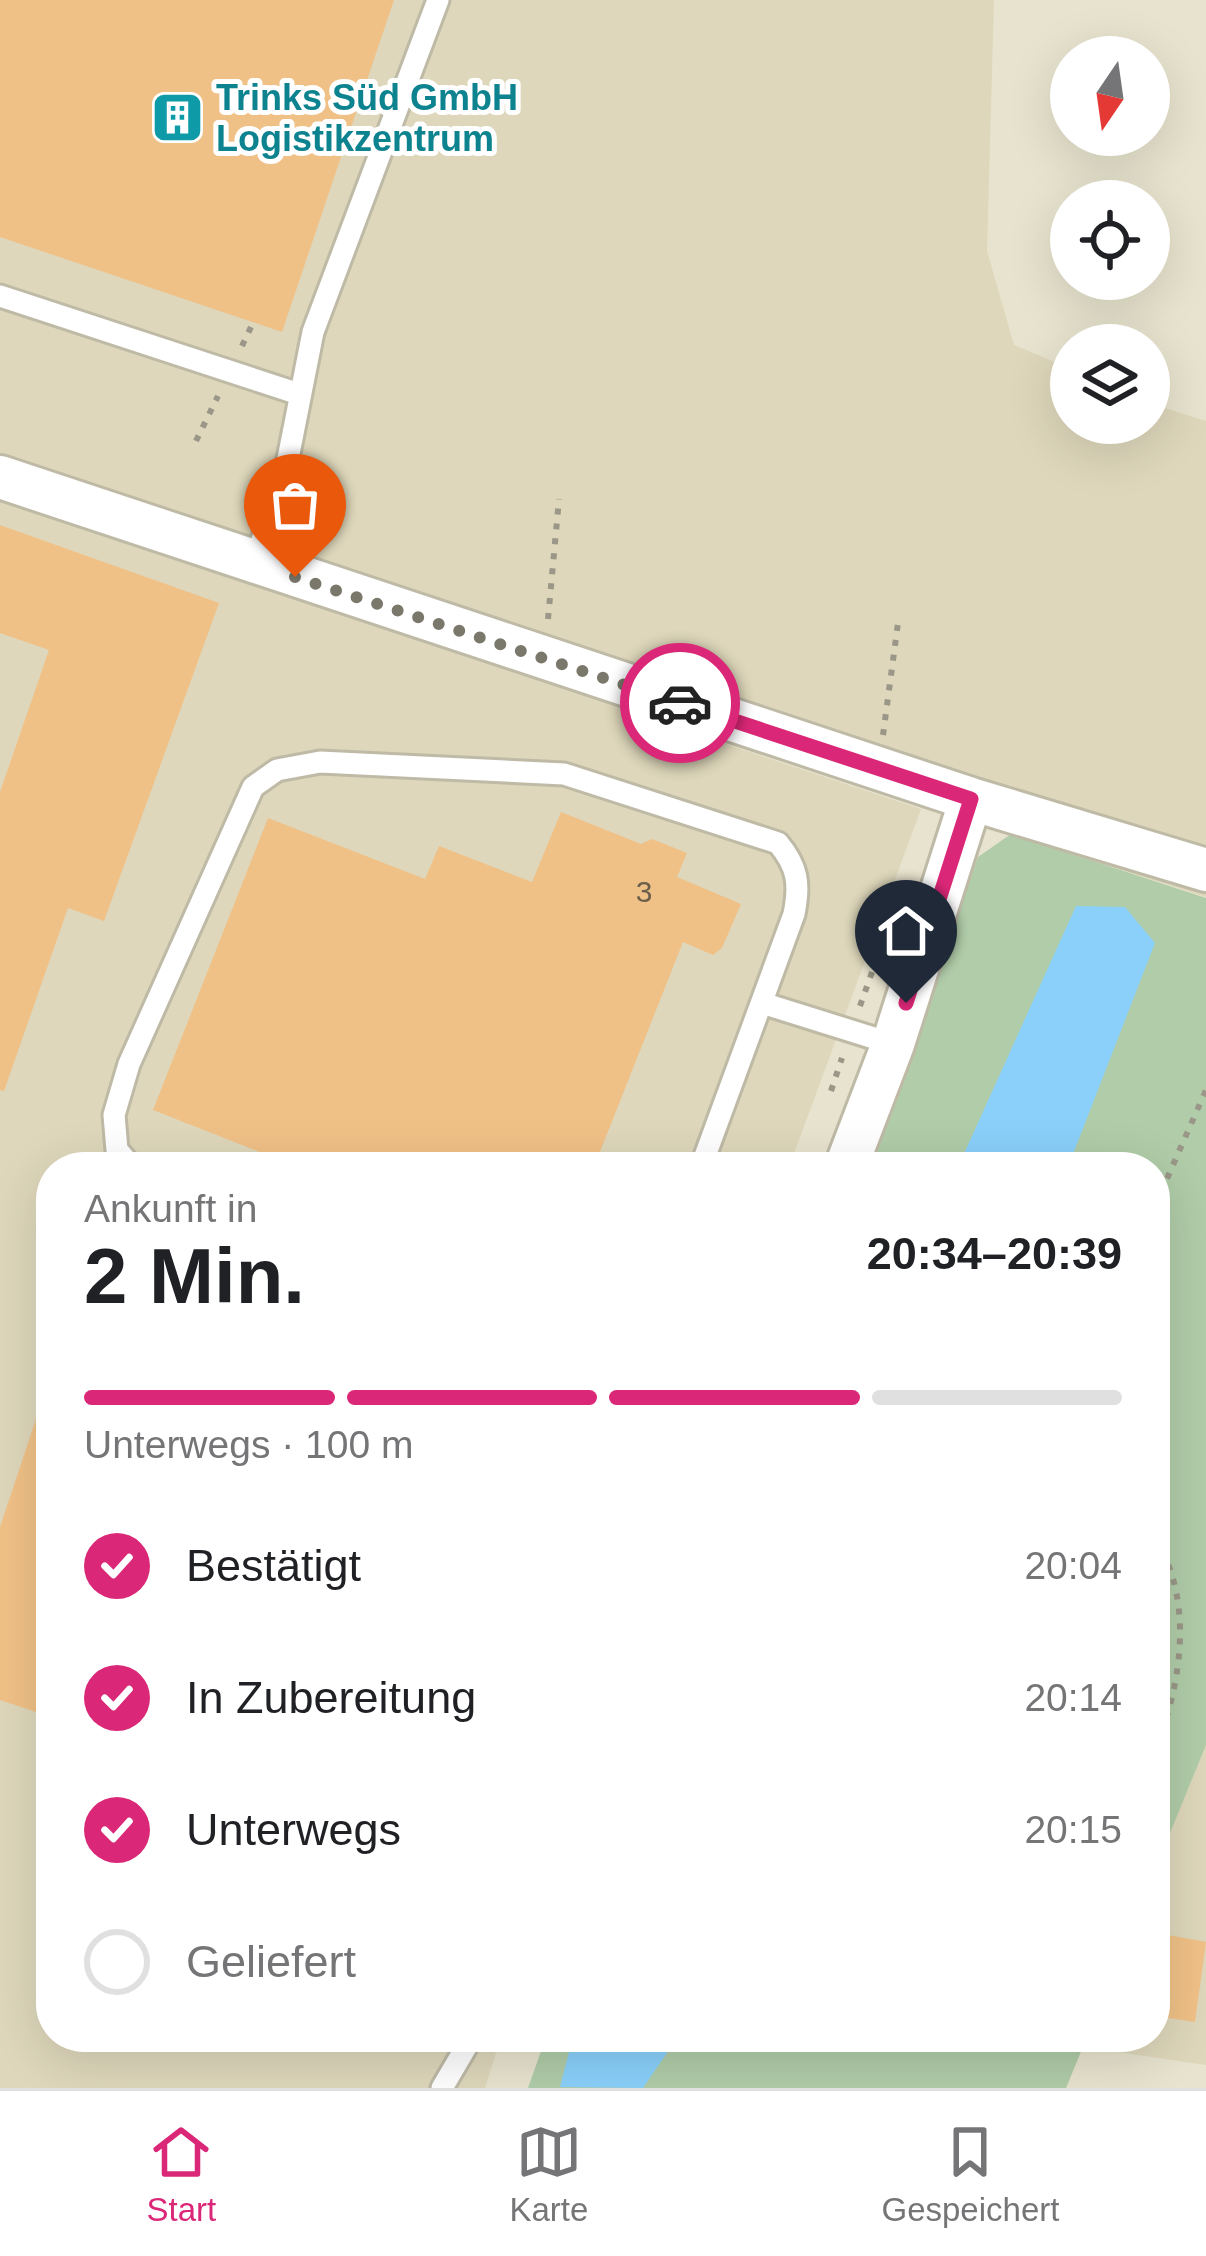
<!DOCTYPE html>
<html lang="de">
<head>
<meta charset="utf-8">
<style>
  body { margin:0; font-family:Helvetica,sans-serif; background:#f2f2f2; color:#202124; height:100vh; display:flex; flex-direction:column; font-size:45px; white-space:nowrap }
  * { box-sizing:border-box; margin:0 }
  p { font-size:39px; color:#757577 }
  .icon { flex:none; width:66px; height:66px; fill:none; stroke:currentColor; stroke-width:2; stroke-linecap:round; stroke-linejoin:round }
  .map { position:relative; flex:1; overflow:hidden }
  .panel { position:absolute; left:36px; top:1152px; width:1134px; height:900px; display:flex; flex-direction:column; background:#fff; border-radius:48px; box-shadow:0 12px 48px #0002 }
  .panel>* { flex:none }
  .needle { width:78px; rotate:193deg }
  .tools { position:absolute; left:1050px; top:36px; display:grid; gap:24px }
  .tools a { display:grid; place-items:center; width:120px; height:120px; border-radius:50%; background:#fff; box-shadow:0 12px 48px #0002; font-size:60px }
  .pin { position:absolute; display:grid; place-items:center; width:102px; height:102px; color:#fff; margin:-123px -51px; border-radius:50% 50% 50% 0; rotate:-45deg; box-shadow:0 0 12px #0007 }
  .pin .icon { rotate:45deg }
  .courier { position:absolute; display:grid; place-items:center; width:120px; height:120px; margin:-60px; border:9px solid #db2777; border-radius:50%; background:#fff; color:#222; box-shadow:0 3px 15px #0007 }
  .overview em { font-style:normal; font-weight:800 }
  .overview div { display:flex; flex-direction:column-reverse }
  .overview { display:flex; align-items:center; justify-content:space-between; height:204px; padding:0 48px }
  h1 { font-size:78px; font-weight:800; line-height:90px }
  .bar { display:grid; grid-template-columns:repeat(4,1fr); gap:18px 12px; align-content:center; height:144px; padding:0 48px }
  .bar i { height:15px; border-radius:9px; background:#e0e0e0 }
  .bar .current { background:#db2777 }
  .bar p { grid-column:span 4 }
  ol { padding:0 48px; list-style:none }
  li { display:flex; align-items:center; gap:36px; height:132px }
  li p { margin-inline-start:auto }
  li .icon { padding:12px; border-radius:50%; background:#db2777; color:#fff; stroke-width:4 }
  li:last-child { color:#757577 }
  li i { width:66px; height:66px; border:6px solid #e0e0e0; border-radius:50% }
  .tab-bar { display:flex; justify-content:space-around; align-items:center; height:168px; border-top:3px solid #e0e0e0; background:#fff; font-size:33px; color:#757577 }
  .tab-bar a { display:grid; justify-items:center; gap:6px }
  .tab-bar .current { color:#db2777 }
  .map>svg:first-child { display:block }
</style>
</head>
<body>
<div class="map">
<svg width="1206" height="2088" viewBox="0 0 1206 2088">
  <rect width="100%" height="100%" fill="#e7e3ce"/>
  <path fill="#ded7bb" d="M 0,0 L 994,0 L 987,251 L 1014,345 L 1071,369 L 1071,423 L 1149,423 L 1149,403 L 1206,421 L 1206,897 L 644,717 L 921,809 L 789,1167 L 51,1167 L 51,2037 L 501,2037 L 485,2088 L 0,2088 Z
    M 1206,1745 L 1206,2065 L 1083,2047 L 1087,2037 L 1155,2037 L 1155,1870 Z"/>
  <path fill="#b0cca8" d="M 1011,834 L 1206,898 L 1206,1745 L 1155,1870 L 1155,1167 L 865,1167 L 978,857 Z
    M 546,2037 L 1087,2037 L 1066,2088 L 528,2088 Z"/>
  <path fill="#8ad0fa" d="M 1076,906 L 1125,907 L 1155,943 L 1068,1167 L 958,1167 Z
    M 573,2037 L 678,2037 L 643,2088 L 560,2087 Z"/>
  <path fill="#f0c187" d="M 0,0 L 394,0 L 282,332 L 0,237 Z
    M 0,525 L 219,603 L 104,921 L 68,908 L 4,1091 L 0,1090 L 0,792 L 49,650 L 0,633 Z
    M 561,812 L 641,844 L 652,839 L 687,853 L 677,877 L 741,904 L 722,948 L 713,955 L 683,942 L 594,1167 L 298,1167 L 153,1110 L 268,818 L 425,879 L 439,846 L 532,882 Z
    M 46,1389 L 51,1390 L 51,1717 L 0,1700 L 0,1527 Z
    M 1168,1935 L 1206,1942 L 1195,2022 L 1155,2016 Z"/>
  <g fill="none" stroke-linecap="round" stroke-linejoin="round">
    <defs>
      <path id="service" d="M 0,296 L 299,394
        M 254,563 L 285,474 L 313,332 L 438,0
        M 762,1003 L 893,1044
        M 132,1167 L 117,1150 L 114,1115 L 129,1064 L 253,787 L 277,770 L 320,762 L 564,774 L 778,843 C 798,867 800,884 794,914 L 701,1167
        M 442,2088 L 472,2037"/>
      <path id="minor" d="M 0,477 L 971,799 L 1206,870
        M 846,1167 L 893,1044 L 971,799"/>
    </defs>
    <use href="#service" stroke="#bebaa6" stroke-width="27"/>
    <use href="#minor" stroke="#bebaa6" stroke-width="48"/>
    <path stroke="#9a9788" stroke-width="6" stroke-dasharray="6 9" stroke-linecap="butt" d="M 242,346 L 251,327
      M 196,441 L 218,396
      M 548,619 L 559,499
      M 883,735 L 898,623
      M 860,1006 L 876,961
      M 831,1091 L 842,1058
      M 1155,1206 L 1206,1090
      M 1155,1538 C 1195,1602 1181,1685 1155,1751"/>
    <use href="#service" stroke="#fff" stroke-width="21"/>
    <use href="#minor" stroke="#fff" stroke-width="42"/>
  </g>
  <g fill="none" stroke-linecap="round" stroke-linejoin="round">
    <path stroke="#7a776b" stroke-width="12" stroke-dasharray="0 21.6" d="M 295,577 L 680,703"/>
    <path stroke="#db2777" stroke-width="15" d="M 680,703 L 971,799 L 906,1003"/>
  </g>
  <defs>
    <symbol id="building-square" viewBox="-11 -11 22 22"><rect x="-9" y="-9" width="18" height="18" rx="4" fill="#0f9aa8" stroke="#fff"/><path d="M-4-6H4V6H1V3H-1V6H-4ZM-2.5-4.3h1.7v1.8h-1.7ZM.8-4.3h1.7v1.8H.8ZM-2.5-1h1.7V.8h-1.7ZM.8-1h1.7V.8H.8Z" fill="#fff"/></symbol>
  </defs>
  <g fill-rule="evenodd">
    <use href="#building-square" x="148" y="88" width="59" height="59"/>
  </g>
  <g text-anchor="middle" stroke-width="10" stroke-linejoin="round" paint-order="stroke">
    <g font-size="30" fill="#6b5e4a">
      <text x="644" y="902">3</text>
    </g>
    <g font-size="36" font-weight="bold" fill="#0d838f" stroke="#fff" text-anchor="start">
      <text x="216" y="110">Trinks Süd GmbH<tspan x="216" dy="41">Logistikzentrum</tspan></text>
    </g>
  </g>
</svg>
<div class="tools">
<a><svg class="needle" viewBox="-14 -14 28 28"><path d="M0-13l5 13h-10z" fill="#e53935"/><path d="M0 13l5-13h-10z" fill="#757577"/></svg></a>
<a><svg class="icon" aria-label="locate" viewBox="0 0 24 24"><circle cx="12" cy="12" r="6"/><path d="M12 2v4M12 18v4M2 12h4M18 12h4"/></svg></a>
<a><svg class="icon" aria-label="layers" viewBox="0 0 24 24"><path d="M12 4l9 5-9 5-9-5zM3 14l9 5 9-5"/></svg></a>
</div>
<div class="pin" style="left:295px;top:577px;background:#ea580c"><svg class="icon" aria-label="bag" viewBox="0 0 24 24"><path d="M5 8h14l-1 12H6zM9 8a3 3 0 0 1 6 0"/></svg></div>
<div class="pin" style="left:906px;top:1003px;background:#1f2937"><svg class="icon" aria-label="home" viewBox="0 0 24 24"><path d="M3 11l9-7 9 7M6 9v11h12V9"/></svg></div>
<div class="courier" style="left:680px;top:703px"><svg class="icon" aria-label="car" viewBox="0 0 24 24"><path d="M5 17H2v-5l4-1 3-4h7l3 4 3 1v5h-3M9 17h6M6 11h13"/><circle cx="7" cy="17" r="2"/><circle cx="17" cy="17" r="2"/></svg></div>
<section class="panel">
<div class="overview"><div><h1>2 Min.</h1><p>Ankunft in</p></div><em>20:34–20:39</em></div>
<div class="bar"><i class="current"></i><i class="current"></i><i class="current"></i><i></i><p>Unterwegs · 100 m</p></div>
<ol>
<li><svg class="icon" aria-label="check" viewBox="0 0 24 24"><path d="M5 12l5 5 9-10"/></svg>Bestätigt<p>20:04</p></li>
<li><svg class="icon" aria-label="check" viewBox="0 0 24 24"><path d="M5 12l5 5 9-10"/></svg>In Zubereitung<p>20:14</p></li>
<li><svg class="icon" aria-label="check" viewBox="0 0 24 24"><path d="M5 12l5 5 9-10"/></svg>Unterwegs<p>20:15</p></li>
<li><i></i>Geliefert</li>
</ol>
</section>
</div>
<nav class="tab-bar">
<a class="current"><svg class="icon" aria-label="home" viewBox="0 0 24 24"><path d="M3 11l9-7 9 7M6 9v11h12V9"/></svg>Start</a>
<a><svg class="icon" aria-label="map" viewBox="0 0 24 24"><path d="M3 6l6-2 6 2 6-2v14l-6 2-6-2-6 2zM9 4v14M15 6v14"/></svg>Karte</a>
<a><svg class="icon" aria-label="saved" viewBox="0 0 24 24"><path d="M7 4h10v16l-5-4-5 4z"/></svg>Gespeichert</a>
</nav>
</body>
</html>
